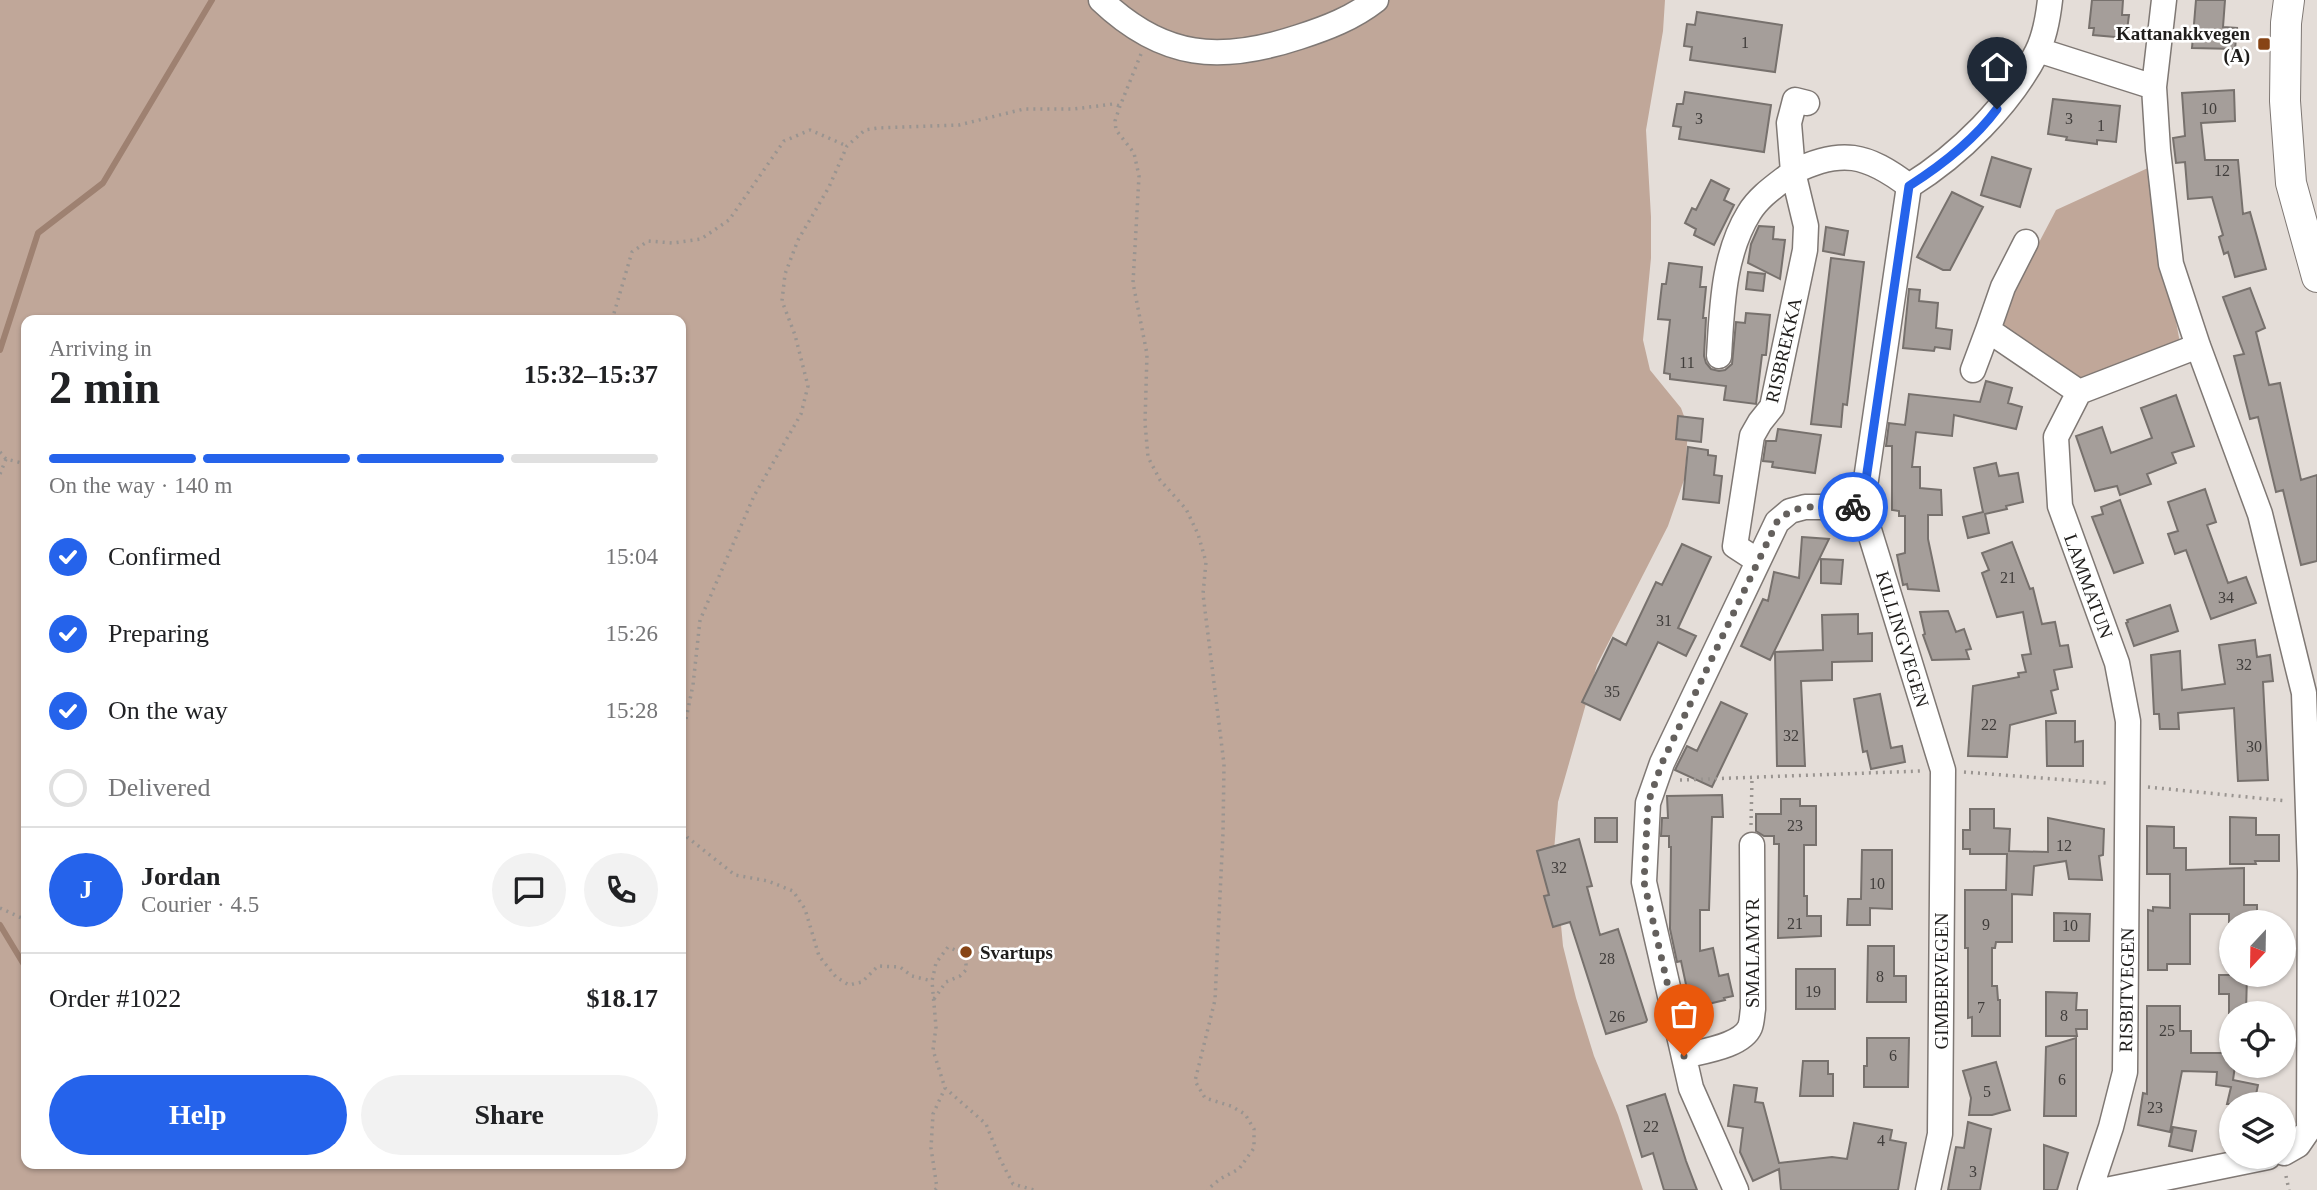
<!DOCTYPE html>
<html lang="en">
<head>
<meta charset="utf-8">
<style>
  body { margin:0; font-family:"Times New Roman",serif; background:#f2f2f2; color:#202124; height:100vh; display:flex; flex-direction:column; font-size:26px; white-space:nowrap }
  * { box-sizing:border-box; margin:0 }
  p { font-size:23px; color:#757577 }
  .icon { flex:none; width:38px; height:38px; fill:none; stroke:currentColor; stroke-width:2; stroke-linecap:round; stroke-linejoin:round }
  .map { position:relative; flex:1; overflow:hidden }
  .details { position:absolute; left:21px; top:315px; width:665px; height:854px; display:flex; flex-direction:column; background:#fff; border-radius:14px; box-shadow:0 2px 5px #0004 }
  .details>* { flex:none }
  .needle { width:46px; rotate:202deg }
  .controls { position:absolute; left:2219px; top:910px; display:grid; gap:14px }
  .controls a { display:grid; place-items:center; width:77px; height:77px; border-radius:50%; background:#fff; box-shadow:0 2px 5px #0004; font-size:35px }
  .pin { position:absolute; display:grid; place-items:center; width:60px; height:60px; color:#fff; margin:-72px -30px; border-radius:50% 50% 50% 0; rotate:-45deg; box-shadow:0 0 7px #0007 }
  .pin .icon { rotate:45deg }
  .courier { position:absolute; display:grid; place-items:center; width:70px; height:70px; margin:-35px; border:5px solid #2563eb; border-radius:50%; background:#fff; color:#222; box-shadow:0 2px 9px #0007 }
  .summary em { font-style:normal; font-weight:800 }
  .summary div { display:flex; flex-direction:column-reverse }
  .summary { display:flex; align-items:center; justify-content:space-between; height:119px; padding:0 28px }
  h1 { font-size:46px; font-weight:800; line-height:52px }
  .bar { display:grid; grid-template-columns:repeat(4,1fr); gap:10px 7px; align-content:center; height:84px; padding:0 28px }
  .bar i { height:9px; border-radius:5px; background:#e0e0e0 }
  .bar .current { background:#2563eb }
  .bar p { grid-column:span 4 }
  .line { display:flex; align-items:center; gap:18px; padding:0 28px; border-top:2px solid #e0e0e0 }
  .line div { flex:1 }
  .round { display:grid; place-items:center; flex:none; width:74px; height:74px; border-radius:37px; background:#f2f2f2 }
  ol { padding:0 28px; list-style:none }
  li { display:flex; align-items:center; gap:21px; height:77px }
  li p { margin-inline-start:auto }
  li .icon { padding:7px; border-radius:50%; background:#2563eb; color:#fff; stroke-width:4 }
  li:last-child { color:#757577 }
  li i { width:38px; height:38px; border:4px solid #e0e0e0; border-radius:50% }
  .action { display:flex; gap:14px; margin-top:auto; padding:14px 28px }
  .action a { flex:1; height:80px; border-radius:42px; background:#2563eb; color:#fff; font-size:28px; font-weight:800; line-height:80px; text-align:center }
  .action a+a { background:#f2f2f2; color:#202124 }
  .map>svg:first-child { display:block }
</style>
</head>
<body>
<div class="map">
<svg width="2317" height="1190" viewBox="0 0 2317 1190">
  <rect width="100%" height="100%" fill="#e4ddd8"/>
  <path fill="#c0a799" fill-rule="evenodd" d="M 0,0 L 1665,0 L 1663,31 L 1646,130 L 1651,217 L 1651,258 L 1643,340 L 1650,370 L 1681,408 L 1688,427 L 1685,477 L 1668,526 L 1597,665 L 1558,802 L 1554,851 L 1563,946 L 1576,998 L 1594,1056 L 1618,1115 L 1643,1190 L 0,1190 ZM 26,320 L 681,320 L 681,1164 L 26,1164 Z
    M 2148,168 L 2180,343 L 2075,380 L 1995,326 L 2056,210 Z"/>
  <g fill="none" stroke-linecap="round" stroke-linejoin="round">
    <path stroke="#9e8171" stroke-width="6" d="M 0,350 L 38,233 L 103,183 L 212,0
      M 0,925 L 26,968"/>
  </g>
  <path fill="#a59e9a" stroke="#77716d" stroke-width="2" d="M 2092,0 L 2123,0 L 2122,15 L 2129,15 L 2126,38 L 2093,35 L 2094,28 L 2089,28 Z
    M 2196,0 L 2225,0 L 2223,27 L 2237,28 L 2235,49 L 2192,48 Z
    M 1697,12 L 1782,25 L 1775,72 L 1690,60 L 1692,47 L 1684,46 L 1687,24 L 1695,25 Z
    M 2234,90 L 2235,121 L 2201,123 L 2205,160 L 2238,160 L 2243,214 L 2250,212 L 2266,269 L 2235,277 L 2228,252 L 2224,254 L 2219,237 L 2223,235 L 2212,197 L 2188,199 L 2185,162 L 2176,163 L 2173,138 L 2185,136 L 2182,93 Z
    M 1685,92 L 1771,105 L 1764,152 L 1679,139 L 1681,127 L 1673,126 L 1677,104 L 1683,104 Z
    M 2053,99 L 2120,106 L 2116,142 L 2097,140 L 2097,144 L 2066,140 L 2067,137 L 2048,134 Z
    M 1992,157 L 2031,169 L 2020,207 L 1981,195 Z
    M 1711,180 L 1729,189 L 1724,200 L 1734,205 L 1714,245 L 1694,235 L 1696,229 L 1685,223 L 1692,208 L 1696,210 Z
    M 1952,192 L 1983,207 L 1950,270 L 1943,270 L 1917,257 Z
    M 1759,226 L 1774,227 L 1773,239 L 1785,240 L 1780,279 L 1748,263 L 1751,244 Z
    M 1826,227 L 1848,231 L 1844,255 L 1823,251 Z
    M 1831,258 L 1864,262 L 1847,405 L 1843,404 L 1841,427 L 1811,424 Z
    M 1669,263 L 1702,267 L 1700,287 L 1706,287 L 1703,318 L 1706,318 L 1704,356 L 1706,363 L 1711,369 L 1719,371 L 1725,370 L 1732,364 L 1736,322 L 1745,323 L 1746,313 L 1770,315 L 1766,355 L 1762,355 L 1756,404 L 1724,400 L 1726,386 L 1670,379 L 1670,374 L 1664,373 L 1670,320 L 1658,319 L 1662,284 L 1666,284 Z
    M 1748,272 L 1765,274 L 1763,291 L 1746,289 Z
    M 2250,288 L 2265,328 L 2256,332 L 2269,385 L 2280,383 L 2301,480 L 2317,475 L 2317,561 L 2301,565 L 2283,490 L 2276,492 L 2258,417 L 2250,419 L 2234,356 L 2244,354 L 2223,297 Z
    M 1909,289 L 1920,290 L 1919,301 L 1938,303 L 1936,328 L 1952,330 L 1950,349 L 1935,347 L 1934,351 L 1903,348 Z
    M 1986,381 L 2012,388 L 2008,403 L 2022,407 L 2016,429 L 1954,415 L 1952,436 L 1916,432 L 1912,467 L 1920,467 L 1920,488 L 1941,490 L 1942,515 L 1928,515 L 1928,539 L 1939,591 L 1908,589 L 1907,584 L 1903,585 L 1897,555 L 1905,553 L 1905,516 L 1899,516 L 1899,511 L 1892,510 L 1892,446 L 1886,446 L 1889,423 L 1905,425 L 1909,394 L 1980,402 Z
    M 2176,395 L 2194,446 L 2172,453 L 2176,463 L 2147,474 L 2151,484 L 2120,495 L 2117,486 L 2095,491 L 2076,436 L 2102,427 L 2111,453 L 2152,438 L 2141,408 Z
    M 1678,416 L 1703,419 L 1701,442 L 1676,439 Z
    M 1778,429 L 1821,435 L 1815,473 L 1772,467 L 1773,462 L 1763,461 L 1766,441 L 1776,441 Z
    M 1688,447 L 1708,450 L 1708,455 L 1716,456 L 1714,475 L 1722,476 L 1719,503 L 1683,499 Z
    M 1996,463 L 1999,476 L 2018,473 L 2023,502 L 2006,506 L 2007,509 L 1985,514 L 1989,533 L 1968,538 L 1963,517 L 1983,512 L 1974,468 Z
    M 2205,489 L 2216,522 L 2207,525 L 2228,583 L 2246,577 L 2256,603 L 2211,619 L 2186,550 L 2175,554 L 2168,534 L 2178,531 L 2168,502 Z
    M 2120,500 L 2143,563 L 2114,573 L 2092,517 L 2103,514 L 2101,507 Z
    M 1802,537 L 1829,539 L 1770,660 L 1741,646 L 1763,599 L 1768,601 L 1774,572 L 1799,578 Z
    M 2012,542 L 2030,589 L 2033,588 L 2042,624 L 2055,622 L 2060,646 L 2068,645 L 2072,667 L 2054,670 L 2058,689 L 2051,691 L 2056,713 L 2010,725 L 2007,757 L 1968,756 L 1973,686 L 2019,677 L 2018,673 L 2026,672 L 2022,655 L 2031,654 L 2023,612 L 1997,617 L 1982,573 L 1989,570 L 1982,553 Z
    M 1682,544 L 1711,557 L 1678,628 L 1696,636 L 1686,656 L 1658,642 L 1620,720 L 1582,702 L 1613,638 L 1626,645 L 1656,582 L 1662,585 Z
    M 1821,559 L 1843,560 L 1841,584 L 1821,583 Z
    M 2170,605 L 2178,631 L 2134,646 L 2126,623 L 2128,622 L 2127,620 Z
    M 1948,611 L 1956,632 L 1964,629 L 1971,649 L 1966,650 L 1969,659 L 1932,660 L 1923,635 L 1925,634 L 1920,612 Z
    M 1858,614 L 1858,634 L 1872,633 L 1872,661 L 1832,662 L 1832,680 L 1801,681 L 1805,766 L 1777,766 L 1775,652 L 1823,650 L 1822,615 Z
    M 2255,640 L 2257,657 L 2270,655 L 2273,681 L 2263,682 L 2268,780 L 2238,781 L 2234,708 L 2178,713 L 2179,729 L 2160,729 L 2159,714 L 2154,714 L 2151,655 L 2180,651 L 2182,690 L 2225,684 L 2219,645 Z
    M 1880,694 L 1891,748 L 1902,746 L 1905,762 L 1871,769 L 1867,751 L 1863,752 L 1854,699 Z
    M 1721,702 L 1747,714 L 1712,787 L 1675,770 L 1687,746 L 1697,751 Z
    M 2046,721 L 2075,721 L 2075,742 L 2083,741 L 2083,766 L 2047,766 Z
    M 1722,795 L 1723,817 L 1712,817 L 1709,910 L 1700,910 L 1700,951 L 1713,948 L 1719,976 L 1728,974 L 1733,996 L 1724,998 L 1725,1000 L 1691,1008 L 1681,961 L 1677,962 L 1670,929 L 1671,847 L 1669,847 L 1669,836 L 1661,836 L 1662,818 L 1668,818 L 1667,796 Z
    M 1781,799 L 1800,799 L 1800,806 L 1816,806 L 1816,845 L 1804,845 L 1804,896 L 1807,896 L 1807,916 L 1821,916 L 1821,936 L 1778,938 L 1779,844 L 1774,844 L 1774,836 L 1764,836 L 1756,831 L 1756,814 L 1781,814 Z
    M 1970,809 L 1994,809 L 1994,828 L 2010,829 L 2009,851 L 2048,852 L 2048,818 L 2104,829 L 2103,855 L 2099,856 L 2102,880 L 2069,879 L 2066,861 L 2034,866 L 2032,895 L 2012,894 L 2012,942 L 1996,942 L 1995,948 L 1992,948 L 1992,986 L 1997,986 L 1998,1000 L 2000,1000 L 2000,1036 L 1972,1036 L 1972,1017 L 1968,1018 L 1968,948 L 1965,948 L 1965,890 L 2006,890 L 2007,854 L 1970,854 L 1970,849 L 1963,849 L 1963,830 L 1970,830 Z
    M 2230,817 L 2256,818 L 2256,835 L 2279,835 L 2279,861 L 2255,861 L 2256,864 L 2230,864 Z
    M 1595,818 L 1617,818 L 1617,842 L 1595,842 Z
    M 2147,826 L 2174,827 L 2174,848 L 2186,848 L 2186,870 L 2244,868 L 2244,905 L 2257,905 L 2257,922 L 2229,922 L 2229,914 L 2190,914 L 2190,964 L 2167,964 L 2167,970 L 2148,970 L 2148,910 L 2153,911 L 2153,907 L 2170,908 L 2170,874 L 2147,874 Z
    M 1579,839 L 1592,886 L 1587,887 L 1600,935 L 1618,929 L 1647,1020 L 1646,1022 L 1606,1034 L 1570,922 L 1553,927 L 1544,896 L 1549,895 L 1537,851 Z
    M 1862,850 L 1892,850 L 1892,909 L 1870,908 L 1870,925 L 1847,925 L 1848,899 L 1861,899 Z
    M 2054,913 L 2090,914 L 2089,941 L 2054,941 Z
    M 1868,946 L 1894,946 L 1894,976 L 1906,976 L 1906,1002 L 1867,1002 Z
    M 1796,969 L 1835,969 L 1835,1009 L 1796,1009 Z
    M 2219,975 L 2247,975 L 2246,1013 L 2229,1013 L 2229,994 L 2219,994 Z
    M 2046,992 L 2077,993 L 2076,1010 L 2087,1010 L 2087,1029 L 2076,1029 L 2077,1036 L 2046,1036 Z
    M 2147,1006 L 2180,1006 L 2180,1031 L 2191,1031 L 2191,1053 L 2231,1053 L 2231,1066 L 2235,1066 L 2233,1080 L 2258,1085 L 2254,1104 L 2227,1104 L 2231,1087 L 2216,1085 L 2217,1072 L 2182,1071 L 2170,1132 L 2138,1125 L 2143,1093 L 2147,1094 Z
    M 1867,1038 L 1909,1038 L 1908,1087 L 1864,1087 L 1864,1066 L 1867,1066 Z
    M 2076,1038 L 2076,1116 L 2044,1116 L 2046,1047 Z
    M 1803,1061 L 1828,1061 L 1828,1074 L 1833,1074 L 1833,1096 L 1800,1096 Z
    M 1996,1062 L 2010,1110 L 1992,1115 L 1969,1115 L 1971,1098 L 1963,1071 Z
    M 1734,1085 L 1757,1088 L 1755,1102 L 1763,1103 L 1779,1163 L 1832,1157 L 1847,1159 L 1854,1123 L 1892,1130 L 1890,1140 L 1906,1143 L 1898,1190 L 1781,1190 L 1779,1169 L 1753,1181 L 1740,1152 L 1743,1128 L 1728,1126 Z
    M 1665,1094 L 1686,1161 L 1697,1190 L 1664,1190 L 1653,1153 L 1642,1157 L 1627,1106 Z
    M 1968,1122 L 1991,1129 L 1980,1190 L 1948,1190 L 1956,1147 L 1964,1148 Z
    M 2173,1127 L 2196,1131 L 2192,1151 L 2169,1146 Z
    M 2044,1145 L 2068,1153 L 2057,1190 L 2044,1190 Z"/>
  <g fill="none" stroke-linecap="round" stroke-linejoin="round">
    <defs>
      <path id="minor" d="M 1101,0 C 1163,59 1220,63 1299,37 C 1327,28 1353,18 1376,0
        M 2164,0 L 2154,87 L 2158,150 L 2171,264 L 2198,346 L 2260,514 L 2304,693 L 2310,871 L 2309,1129 L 2298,1145 L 2284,1153
        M 2038,50 L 2154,87
        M 1807,103 L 1795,100 L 1789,123 L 1793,172 C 1841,148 1867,154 1909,186
        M 2026,242 L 2003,287 L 1988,330 L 2079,392
        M 1719,356 C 1722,308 1723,255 1749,213 C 1759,196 1778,184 1793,172 L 1806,226 L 1805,250 L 1772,407 L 1760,422 L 1752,436 L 1735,546 L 1758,561
        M 1973,370 L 1988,330
        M 1684,1056 C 1703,1051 1742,1046 1750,1027 C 1752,1022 1752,1015 1753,1009 L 1752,845
        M 1736,1190 L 1691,1088 L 1644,882 L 1648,803 L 1662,763 L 1777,522 L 1790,511 L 1805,507 L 1862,507
        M 1928,1190 L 1940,1134 L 1943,770 L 1862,507 L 1909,186 C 1959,155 2010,105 2037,52 C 2045,36 2048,18 2050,0
        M 2090,1190 L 2111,1127 L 2125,1072 L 2128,721 L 2117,663 L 2060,506 L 2056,437 L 2079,392 L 2198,346
        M 2106,1190 L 2268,1157"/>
      <path id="major" d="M 2289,0 L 2286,23 L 2285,101 L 2291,183 L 2317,277"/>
    </defs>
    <use href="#minor" stroke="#7f7874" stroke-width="27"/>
    <use href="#major" stroke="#7f7874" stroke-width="32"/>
    <path stroke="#999490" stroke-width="3.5" stroke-dasharray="2 5" stroke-linecap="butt" d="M 1141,54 L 1120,106 L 1115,121 L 1116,130 L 1134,153 L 1139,176 L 1133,283 L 1147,354 L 1145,423 L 1148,457 L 1160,480 L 1186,509 L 1198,534 L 1206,562 L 1203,594 L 1224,764 L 1223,833 L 1215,1000 L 1195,1081 L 1205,1098 L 1231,1106 L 1245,1114 L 1254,1129 L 1254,1148 L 1239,1169 L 1220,1179 L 1207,1190
      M 612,320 L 632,252 L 648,241 L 673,243 L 701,239 L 729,220 L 784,141 L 810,130 L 847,146
      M 0,452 L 6,459 L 26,464
      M 0,474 L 6,459
      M 681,732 L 686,719 L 693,685 L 700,620 L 754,496 L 801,414 L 808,386 L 795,335 L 782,301 L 785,274 L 798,240 L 829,187 L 847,146 L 865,130 L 878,128 L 959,125 L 1024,109 L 1074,109 L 1113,104 L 1120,106
      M 1964,772 L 2106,783
      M 1680,780 L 1921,771
      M 2148,787 L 2287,801
      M 681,824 L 687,837 L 735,875 L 768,881 L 793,891 L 805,909 L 819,956 L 836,977 L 849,985 L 862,982 L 878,966 L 900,967 L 912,976 L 932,981
      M 1751,825 L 1752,778
      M 0,908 L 26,920
      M 934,999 L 946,982 L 960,976 L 966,970 C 967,956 961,952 948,947 L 936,963 L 932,981 L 936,1027 L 933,1050 L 945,1088 L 986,1124 L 1000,1159 L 1013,1184 L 1034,1190
      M 2286,1176 L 2289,1190
      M 935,1190 L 937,1188 L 931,1148 L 933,1114 L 945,1088"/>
    <use href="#minor" stroke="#fff" stroke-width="24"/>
    <use href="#major" stroke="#fff" stroke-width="30"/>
  </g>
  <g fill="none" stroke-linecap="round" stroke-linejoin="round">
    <path stroke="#64605d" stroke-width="7" stroke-dasharray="0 12.6" d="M 1684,1056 L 1644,882 L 1648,803 L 1662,763 L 1777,522 L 1790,511 L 1805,507 L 1853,507"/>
    <path stroke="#2563eb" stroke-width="9" d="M 1853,507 L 1862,507 L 1909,186 C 1942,165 1974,140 1997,109"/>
  </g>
  <g fill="#874415" stroke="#fff" stroke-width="2.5">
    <rect x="2257" y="37" width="14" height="14" rx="3.5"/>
    <circle cx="966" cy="952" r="7"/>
  </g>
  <g text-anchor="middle" stroke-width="5" stroke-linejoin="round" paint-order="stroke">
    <g font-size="16" fill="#403d3b">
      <text x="1745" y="48">1</text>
      <text x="2209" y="114">10</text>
      <text x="1699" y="124">3</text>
      <text x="2069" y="124">3</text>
      <text x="2101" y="131">1</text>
      <text x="2222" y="176">12</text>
      <text x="1687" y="368">11</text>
      <text x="2008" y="583">21</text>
      <text x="2226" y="603">34</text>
      <text x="1664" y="626">31</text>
      <text x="2244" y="670">32</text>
      <text x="1612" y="697">35</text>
      <text x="1989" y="730">22</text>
      <text x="1791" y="741">32</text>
      <text x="2254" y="752">30</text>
      <text x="1795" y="831">23</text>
      <text x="2064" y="851">12</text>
      <text x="1559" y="873">32</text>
      <text x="1877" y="889">10</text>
      <text x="1795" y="929">21</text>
      <text x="1986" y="930">9</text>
      <text x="2070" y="931">10</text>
      <text x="1607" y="964">28</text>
      <text x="1880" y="982">8</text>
      <text x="1813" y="997">19</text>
      <text x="1981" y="1013">7</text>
      <text x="2064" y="1021">8</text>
      <text x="1617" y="1022">26</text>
      <text x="2167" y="1036">25</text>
      <text x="1893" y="1061">6</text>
      <text x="2062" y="1085">6</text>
      <text x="1987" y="1097">5</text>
      <text x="2155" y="1113">23</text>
      <text x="1651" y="1132">22</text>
      <text x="1881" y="1146">4</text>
      <text x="1973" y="1177">3</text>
    </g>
    <g font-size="19" font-weight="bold" fill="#1f1d1b" stroke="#fff" text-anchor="end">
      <text x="2250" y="40">Kattanakkvegen<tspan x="2250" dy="22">(A)</tspan></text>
      <text x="980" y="959" text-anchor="start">Svartups</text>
    </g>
    <g font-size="19" fill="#1f1d1b" stroke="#fff">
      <text transform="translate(1783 350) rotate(-77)" y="7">RISBREKKA</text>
      <text transform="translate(2089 586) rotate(70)" y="7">LAMMATUN</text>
      <text transform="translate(1903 639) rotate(73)" y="7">KILLINGVEGEN</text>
      <text transform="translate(1752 953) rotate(-90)" y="7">SMALAMYR</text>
      <text transform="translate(1941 981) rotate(-90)" y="7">GIMBERVEGEN</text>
      <text transform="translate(2126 990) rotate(-89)" y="7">RISBITVEGEN</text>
    </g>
  </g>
</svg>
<div class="controls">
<a><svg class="needle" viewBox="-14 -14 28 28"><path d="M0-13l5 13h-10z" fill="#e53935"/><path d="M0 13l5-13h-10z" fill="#757577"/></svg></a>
<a><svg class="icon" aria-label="locate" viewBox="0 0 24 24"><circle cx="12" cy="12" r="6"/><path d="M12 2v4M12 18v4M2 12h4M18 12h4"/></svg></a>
<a><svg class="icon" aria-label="layers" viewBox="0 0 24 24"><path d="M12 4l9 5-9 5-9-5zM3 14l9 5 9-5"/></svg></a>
</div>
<div class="pin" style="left:1684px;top:1056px;background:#ea580c"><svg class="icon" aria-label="bag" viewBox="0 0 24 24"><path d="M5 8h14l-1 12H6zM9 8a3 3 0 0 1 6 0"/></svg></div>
<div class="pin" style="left:1997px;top:109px;background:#1f2937"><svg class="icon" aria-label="home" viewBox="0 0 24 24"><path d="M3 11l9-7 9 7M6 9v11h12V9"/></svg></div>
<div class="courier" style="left:1853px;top:507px"><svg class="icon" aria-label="bike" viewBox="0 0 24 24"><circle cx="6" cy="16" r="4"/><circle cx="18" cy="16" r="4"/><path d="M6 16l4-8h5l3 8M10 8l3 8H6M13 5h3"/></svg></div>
<section class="details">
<div class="summary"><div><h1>2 min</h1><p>Arriving in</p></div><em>15:32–15:37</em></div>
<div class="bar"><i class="current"></i><i class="current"></i><i class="current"></i><i></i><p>On the way · 140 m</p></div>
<ol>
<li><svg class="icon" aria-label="check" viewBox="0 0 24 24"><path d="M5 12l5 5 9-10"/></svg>Confirmed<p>15:04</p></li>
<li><svg class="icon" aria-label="check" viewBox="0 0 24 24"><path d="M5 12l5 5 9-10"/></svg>Preparing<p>15:26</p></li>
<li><svg class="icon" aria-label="check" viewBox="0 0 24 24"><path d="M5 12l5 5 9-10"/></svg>On the way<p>15:28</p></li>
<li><i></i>Delivered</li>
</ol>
<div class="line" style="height:126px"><b class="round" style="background:#2563eb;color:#fff">J</b><div><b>Jordan</b><p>Courier · 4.5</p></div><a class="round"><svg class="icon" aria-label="chat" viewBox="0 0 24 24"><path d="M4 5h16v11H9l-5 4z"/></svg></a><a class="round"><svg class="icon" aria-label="phone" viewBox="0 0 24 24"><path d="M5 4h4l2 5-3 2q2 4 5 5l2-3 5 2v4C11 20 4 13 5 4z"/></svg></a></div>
<div class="line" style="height:91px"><div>Order #1022</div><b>$18.17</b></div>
<div class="action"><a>Help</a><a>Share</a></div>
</section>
</div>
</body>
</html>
